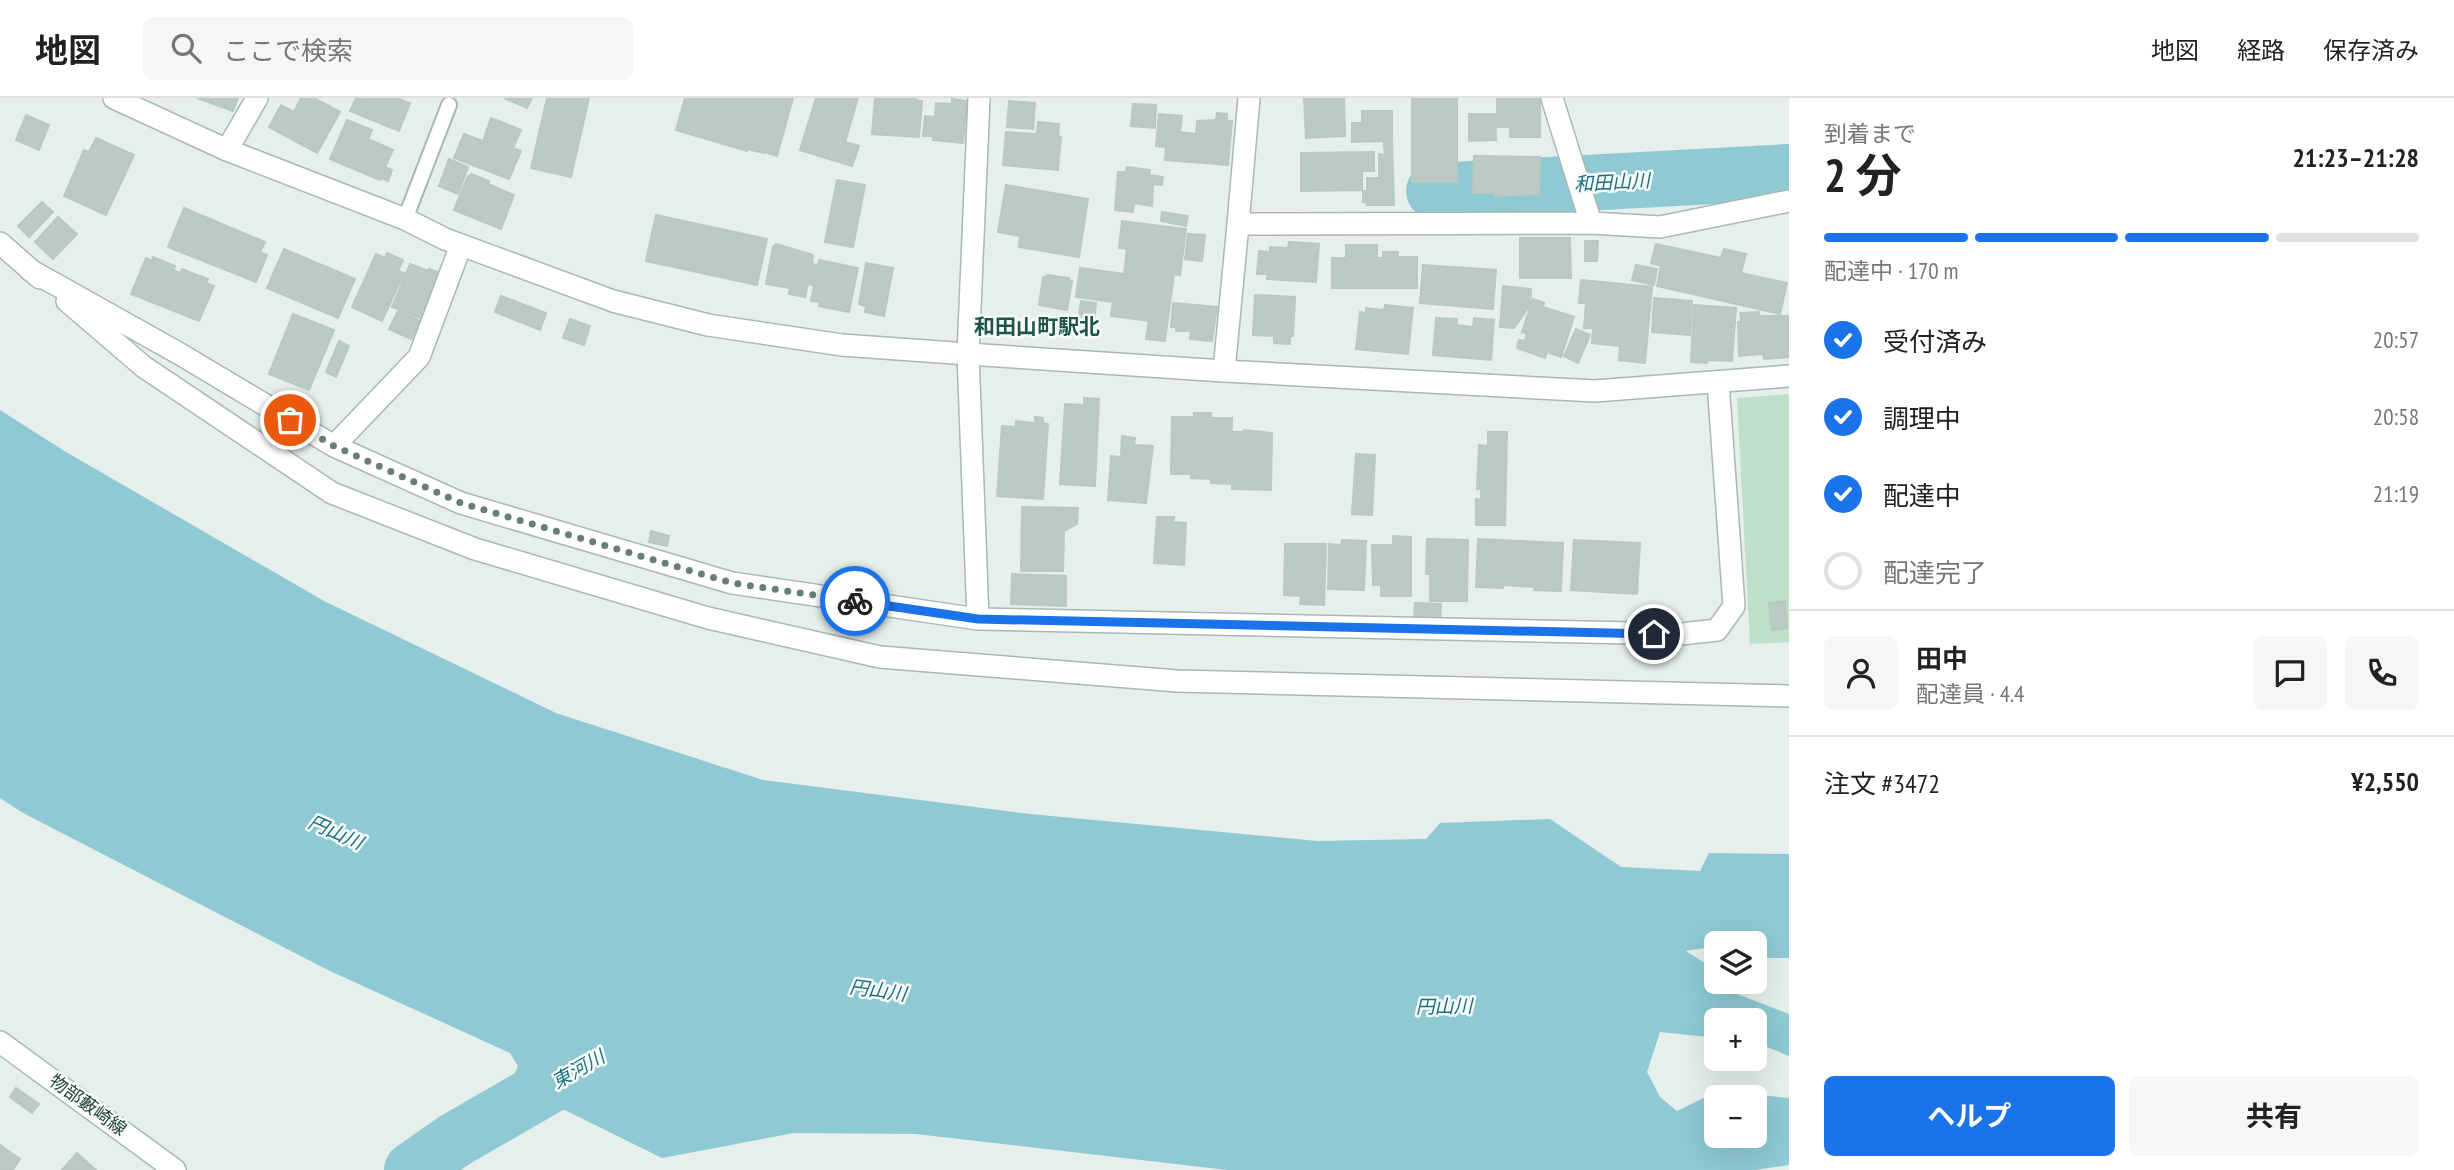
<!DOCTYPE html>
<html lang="ja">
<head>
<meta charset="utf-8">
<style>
  body { margin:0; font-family:"PT Sans Narrow","Noto Sans JP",sans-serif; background:#f6f6f6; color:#222; height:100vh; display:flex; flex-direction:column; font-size:26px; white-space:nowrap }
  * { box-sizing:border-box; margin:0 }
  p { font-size:23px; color:#767676 }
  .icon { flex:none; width:38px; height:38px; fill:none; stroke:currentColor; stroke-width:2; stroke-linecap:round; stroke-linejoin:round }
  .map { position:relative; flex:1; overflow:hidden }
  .side { display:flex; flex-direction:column; background:#fff; width:665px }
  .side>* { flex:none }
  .buttons { position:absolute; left:1704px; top:833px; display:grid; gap:14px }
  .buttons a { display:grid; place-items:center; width:63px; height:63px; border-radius:10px; background:#fff; box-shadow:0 7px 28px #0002; font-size:35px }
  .pin { position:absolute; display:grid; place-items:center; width:60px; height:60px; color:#fff; margin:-30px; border:4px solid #fff; border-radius:50%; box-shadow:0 2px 7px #0007 }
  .courier { position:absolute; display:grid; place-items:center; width:70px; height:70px; margin:-35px; border:5px solid #1a73e8; border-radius:50%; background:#fff; color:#222; box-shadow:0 2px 9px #0007 }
  .overview em { font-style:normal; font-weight:700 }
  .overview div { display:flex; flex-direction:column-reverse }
  .overview { display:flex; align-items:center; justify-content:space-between; height:119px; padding:0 35px }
  h1 { font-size:46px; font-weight:700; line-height:52px }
  .bar { display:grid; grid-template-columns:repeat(4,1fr); gap:10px 7px; align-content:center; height:84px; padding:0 35px }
  .bar i { height:9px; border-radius:5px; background:#e0e0e0 }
  .bar .current { background:#1a73e8 }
  .bar p { grid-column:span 4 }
  .line { display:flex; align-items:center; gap:18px; padding:0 35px; border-top:2px solid #e0e0e0 }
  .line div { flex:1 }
  .round { display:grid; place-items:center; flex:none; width:74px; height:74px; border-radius:10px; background:#f6f6f6 }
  ol { padding:0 35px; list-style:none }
  li { display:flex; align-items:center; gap:21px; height:77px }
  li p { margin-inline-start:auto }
  li .icon { padding:7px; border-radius:50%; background:#1a73e8; color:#fff; stroke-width:4 }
  li:last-child { color:#767676 }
  li i { width:38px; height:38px; border:4px solid #e0e0e0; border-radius:50% }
  .cta { display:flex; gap:14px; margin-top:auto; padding:14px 35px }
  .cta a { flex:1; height:80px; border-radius:10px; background:#1a73e8; color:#fff; font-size:28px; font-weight:700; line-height:80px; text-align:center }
  .cta a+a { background:#f6f6f6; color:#222 }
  header { display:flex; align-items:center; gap:42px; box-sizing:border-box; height:98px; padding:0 35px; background:#fff; border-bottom:2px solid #e0e0e0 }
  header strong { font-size:33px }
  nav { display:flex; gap:38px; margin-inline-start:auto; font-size:24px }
  .search { width:490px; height:63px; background:#f6f6f6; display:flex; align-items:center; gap:18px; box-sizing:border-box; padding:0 24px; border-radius:10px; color:#767676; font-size:26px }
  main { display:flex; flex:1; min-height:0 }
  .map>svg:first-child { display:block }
</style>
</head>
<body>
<header>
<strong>地図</strong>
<div class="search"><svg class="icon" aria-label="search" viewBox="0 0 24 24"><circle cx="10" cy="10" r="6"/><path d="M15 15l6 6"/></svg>ここで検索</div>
<nav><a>地図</a><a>経路</a><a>保存済み</a></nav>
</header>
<main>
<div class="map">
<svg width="1789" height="1072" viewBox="0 0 1789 1072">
  <rect width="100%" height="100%" fill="#e6efeb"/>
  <path fill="#bfe0c8" d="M 1789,296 L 1789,544 L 1750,546 L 1737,300 Z"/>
  <path fill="#8ec9d4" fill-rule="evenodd" d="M 0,312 L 66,354 L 324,503 L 556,615 L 763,682 L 1030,716 L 1317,743 L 1426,741 L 1440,725 L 1550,721 L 1621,769 L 1700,773 L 1709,755 L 1789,756 L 1789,860 L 1770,860 L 1755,856 L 1755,845 L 1717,845 L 1717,848 L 1686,853 L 1717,873 L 1717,884 L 1728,884 L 1737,896 L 1789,916 L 1789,958 L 1755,944 L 1755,922 L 1717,922 L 1717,940 L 1660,934 L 1647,974 L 1660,999 L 1677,1013 L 1718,993 L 1789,1000 L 1789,1067 L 1755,1072 L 1227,1072 L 916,1036 L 794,1035 L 662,1060 L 510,985 L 518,968 L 510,955 L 330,873 L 23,715 L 0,700 ZM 1717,999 L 1755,999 L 1755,1038 L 1717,1038 Z"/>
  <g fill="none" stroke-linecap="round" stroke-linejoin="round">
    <path stroke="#8ec9d4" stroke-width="56" d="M 1434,93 L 1789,74
      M 412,1072 L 455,1042 L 599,959"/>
  </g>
  <path fill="#bbcac4" stroke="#b8c9c2" stroke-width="2" d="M 197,0 L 238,0 L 233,13 Z
    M 301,0 L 314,0 L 340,14 L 317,55 L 269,29 L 281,7 L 294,14 Z
    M 356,0 L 361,2 L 362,0 L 396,0 L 410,5 L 399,33 L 350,13 Z
    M 504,0 L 532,0 L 527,10 Z
    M 547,0 L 589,0 L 571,79 L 531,70 Z
    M 685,0 L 779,0 L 764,55 L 747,51 L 747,53 L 676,32 Z
    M 780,0 L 793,0 L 777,58 L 765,54 Z
    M 816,0 L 858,0 L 845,44 L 859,48 L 852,68 L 800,52 Z
    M 875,0 L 916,0 L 916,2 L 922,3 L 919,39 L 872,36 Z
    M 1304,0 L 1344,0 L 1345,38 L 1306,40 Z
    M 1412,0 L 1457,0 L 1457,84 L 1412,84 Z
    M 1497,0 L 1540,0 L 1540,39 L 1510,39 L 1510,29 L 1497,29 Z
    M 952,1 L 967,3 L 963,45 L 933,42 L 933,38 L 923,38 L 925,18 L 935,19 L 936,5 L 952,6 Z
    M 1009,3 L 1035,5 L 1033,31 L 1007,29 Z
    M 1133,6 L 1156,7 L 1155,30 L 1131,28 Z
    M 1362,13 L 1392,13 L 1392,43 L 1352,44 L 1352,25 L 1362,25 Z
    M 1217,15 L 1227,16 L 1227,23 L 1232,23 L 1228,67 L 1165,62 L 1166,49 L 1156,48 L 1159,16 L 1182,18 L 1180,34 L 1196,36 L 1197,23 L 1216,22 Z
    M 1469,16 L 1495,16 L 1496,42 L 1469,43 Z
    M 26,17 L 49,27 L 39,52 L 16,42 Z
    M 491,20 L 521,32 L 513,50 L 521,53 L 509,81 L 454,60 L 464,36 L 483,43 Z
    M 347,22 L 372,32 L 368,41 L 393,52 L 385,69 L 392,72 L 388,83 L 382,80 L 380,82 L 330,61 Z
    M 1038,24 L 1059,26 L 1058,38 L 1061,39 L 1058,72 L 1003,67 L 1006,34 L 1037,36 Z
    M 96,40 L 134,57 L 106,117 L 64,98 L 84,52 L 89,54 Z
    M 1384,45 L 1392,45 L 1394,107 L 1367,107 L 1367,104 L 1363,104 L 1363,93 L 1367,93 L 1367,80 L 1379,80 L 1379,56 L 1385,57 Z
    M 1374,54 L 1374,73 L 1362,73 L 1362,92 L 1301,93 L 1301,55 Z
    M 1474,58 L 1540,59 L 1539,96 L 1495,98 L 1495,95 L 1473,95 Z
    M 449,61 L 468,69 L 458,96 L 439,88 Z
    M 1127,69 L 1150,72 L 1149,77 L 1163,79 L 1162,87 L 1153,86 L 1152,108 L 1134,105 L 1133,114 L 1115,112 L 1118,74 L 1126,74 Z
    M 471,76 L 489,83 L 488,86 L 514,97 L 501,131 L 454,112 L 468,78 L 470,79 Z
    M 837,82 L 865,87 L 853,149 L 825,144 Z
    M 1006,87 L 1088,101 L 1079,159 L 1019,149 L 1020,138 L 998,134 Z
    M 42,104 L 53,114 L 29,139 L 18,128 Z
    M 184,110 L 265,144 L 260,154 L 267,157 L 256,184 L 168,149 Z
    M 1162,114 L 1188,118 L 1186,128 L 1161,123 Z
    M 656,117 L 767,141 L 757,187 L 646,163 Z
    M 58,119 L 77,136 L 53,161 L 35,144 Z
    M 1122,123 L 1186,131 L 1180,177 L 1174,176 L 1165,243 L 1146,241 L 1149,223 L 1111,218 L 1113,204 L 1076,199 L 1080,170 L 1124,176 L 1127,151 L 1119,150 Z
    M 1188,136 L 1205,137 L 1202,163 L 1185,161 Z
    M 1520,140 L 1570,140 L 1571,180 L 1520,180 Z
    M 1585,143 L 1598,143 L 1597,163 L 1585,163 Z
    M 1289,144 L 1319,146 L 1316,184 L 1267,181 L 1268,176 L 1257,176 L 1259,153 L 1270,154 L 1270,149 L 1288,150 Z
    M 776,146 L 813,157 L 812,166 L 817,167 L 813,187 L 808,186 L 805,199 L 789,196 L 790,190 L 766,186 L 773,149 Z
    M 1656,146 L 1721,160 L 1724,151 L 1746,156 L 1741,175 L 1787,185 L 1780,216 L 1657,188 L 1661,168 L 1651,165 Z
    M 1346,147 L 1377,147 L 1377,160 L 1383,160 L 1383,154 L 1398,154 L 1398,159 L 1417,159 L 1417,190 L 1332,190 L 1332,160 L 1346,160 Z
    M 284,151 L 355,181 L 338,220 L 267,190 Z
    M 387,155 L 403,162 L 398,173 L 404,175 L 382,223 L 352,209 L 376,156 L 385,160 Z
    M 153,159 L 175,168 L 173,172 L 181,175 L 182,171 L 208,181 L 206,185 L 214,188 L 199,223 L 131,196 L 146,160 L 152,163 Z
    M 819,162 L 858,170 L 849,214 L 819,208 L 820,204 L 811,203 Z
    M 866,165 L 893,170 L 884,218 L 865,214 L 866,208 L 859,206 Z
    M 410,166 L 428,173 L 429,171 L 441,175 L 425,222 L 392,209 Z
    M 1423,167 L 1496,172 L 1493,211 L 1420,205 Z
    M 1636,167 L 1657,171 L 1654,187 L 1632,182 Z
    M 1047,177 L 1069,180 L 1068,182 L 1072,183 L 1067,212 L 1039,207 L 1043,179 L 1046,179 Z
    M 1581,182 L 1652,189 L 1645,265 L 1619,262 L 1620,248 L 1592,245 L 1593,230 L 1584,230 L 1586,205 L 1579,205 Z
    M 1503,188 L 1531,191 L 1530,207 L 1514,230 L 1500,229 Z
    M 1255,197 L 1295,199 L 1293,238 L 1290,239 L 1290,246 L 1274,245 L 1274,238 L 1253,237 Z
    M 501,198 L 546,215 L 540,232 L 495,214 Z
    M 1654,200 L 1692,203 L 1690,237 L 1652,234 Z
    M 1533,201 L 1544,205 L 1543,209 L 1574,219 L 1561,259 L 1547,254 L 1545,260 L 1517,250 L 1519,242 L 1525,243 L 1527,236 L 1522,234 Z
    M 1081,203 L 1096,205 L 1094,227 L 1078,225 Z
    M 1173,205 L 1217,209 L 1212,243 L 1190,241 L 1191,233 L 1176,233 L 1176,229 L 1171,229 Z
    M 1385,207 L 1413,210 L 1408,256 L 1356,251 L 1360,214 L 1366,215 L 1366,210 L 1384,212 Z
    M 1694,207 L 1736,210 L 1732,263 L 1708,262 L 1707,265 L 1691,264 Z
    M 398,213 L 420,223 L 411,241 L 389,231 Z
    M 1759,214 L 1759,218 L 1789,218 L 1789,259 L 1764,261 L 1763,256 L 1739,258 L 1738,224 L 1741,223 L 1740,215 Z
    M 293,216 L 334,232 L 309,292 L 269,276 Z
    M 1436,220 L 1457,221 L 1456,227 L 1473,229 L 1474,220 L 1494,222 L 1491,262 L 1433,257 Z
    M 570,221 L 590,228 L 584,247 L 563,240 Z
    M 1576,231 L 1590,237 L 1578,265 L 1564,258 Z
    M 339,243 L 349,248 L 336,279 L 326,274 Z
    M 1084,300 L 1099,301 L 1095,388 L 1060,386 L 1065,306 L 1084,307 Z
    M 1194,315 L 1211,315 L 1211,320 L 1232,320 L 1230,386 L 1211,385 L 1211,381 L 1191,380 L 1192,376 L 1171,376 L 1172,319 L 1194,319 Z
    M 1035,319 L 1043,320 L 1043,325 L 1048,326 L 1043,401 L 997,398 L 1002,328 L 1015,329 L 1016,323 L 1035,325 Z
    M 1244,332 L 1272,335 L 1271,392 L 1232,391 L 1233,334 L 1244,334 Z
    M 1488,334 L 1507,334 L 1505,427 L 1476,427 L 1476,401 L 1481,402 L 1481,391 L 1477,391 L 1479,347 L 1488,348 Z
    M 1122,338 L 1135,340 L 1134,347 L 1153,348 L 1146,405 L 1108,402 L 1111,358 L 1121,359 Z
    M 1356,356 L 1375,357 L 1372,417 L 1352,416 Z
    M 1022,409 L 1078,410 L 1077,426 L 1064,433 L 1063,473 L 1021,473 Z
    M 1157,419 L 1174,419 L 1173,424 L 1186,425 L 1184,467 L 1154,465 Z
    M 651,433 L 669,438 L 667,448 L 649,444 Z
    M 1393,438 L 1411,439 L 1411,498 L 1381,498 L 1381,487 L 1373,487 L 1372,447 L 1393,447 Z
    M 1427,441 L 1468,442 L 1467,503 L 1430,503 L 1430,476 L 1426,476 Z
    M 1478,441 L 1563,445 L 1561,493 L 1534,492 L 1535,489 L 1503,487 L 1503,490 L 1476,489 Z
    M 1342,442 L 1366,443 L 1364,492 L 1328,491 L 1329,446 L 1341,447 Z
    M 1574,442 L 1640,445 L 1637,496 L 1571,492 Z
    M 1285,446 L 1326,446 L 1324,507 L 1300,506 L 1301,498 L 1284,497 Z
    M 1012,476 L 1066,478 L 1066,508 L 1011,506 Z
    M 1785,503 L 1787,530 L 1772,532 L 1769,505 Z
    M 1415,505 L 1441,506 L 1440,525 L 1414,524 Z
    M 16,990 L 39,1006 L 32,1015 L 10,999 Z
    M 0,1047 L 20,1061 L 13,1072 L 0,1072 Z
    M 77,1055 L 96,1072 L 62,1072 Z"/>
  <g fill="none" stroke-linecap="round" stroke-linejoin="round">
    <defs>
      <path id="service" d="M 405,121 L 449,7"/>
      <path id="minor" d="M 1249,0 L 1238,126 L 1591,125 L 1660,129 L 1789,103
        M 1552,0 L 1591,125
        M 227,52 L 257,0
        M 0,145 L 40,180
        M 30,172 L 180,256 L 334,348 L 461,405 L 732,485 L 978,521 L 1681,536 L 1717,532 L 1734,508 L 1718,284
        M 67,203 L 144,269 L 332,395 L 475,451 L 708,520 L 880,559 L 1177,583 L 1789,598
        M 1224,273 L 1238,126
        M 334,348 L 419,259 L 461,147
        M 978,521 L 968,256 L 979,0"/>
      <path id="tertiary" d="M 114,0 L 227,52 L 405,121 L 445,141 L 613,203 L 708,227 L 842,247 L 968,256 L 1224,273 L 1595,293 L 1789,278"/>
      <path id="secondary" d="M 0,944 L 175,1072"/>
    </defs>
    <use href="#service" stroke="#a8b8b2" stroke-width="18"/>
    <use href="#minor" stroke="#a8b8b2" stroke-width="24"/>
    <use href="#tertiary" stroke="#a8b8b2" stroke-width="24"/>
    <use href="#secondary" stroke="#a4bbb3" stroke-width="24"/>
    <use href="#service" stroke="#fff" stroke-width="14"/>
    <use href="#minor" stroke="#fff" stroke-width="21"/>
    <use href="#tertiary" stroke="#fff" stroke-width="21"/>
    <use href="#secondary" stroke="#fff" stroke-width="21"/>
  </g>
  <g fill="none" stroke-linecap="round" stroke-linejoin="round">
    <path stroke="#687f78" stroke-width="7" stroke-dasharray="0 12.6" d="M 290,322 L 334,348 L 461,405 L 732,485 L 855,503"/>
    <path stroke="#1a73e8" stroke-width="9" d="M 855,503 L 978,521 L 1654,536"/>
  </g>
  <g text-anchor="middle" stroke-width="5" stroke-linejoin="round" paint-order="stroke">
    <g font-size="18" fill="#24423a" stroke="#f7fbf9">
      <text transform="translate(88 1007) rotate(36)" y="6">物部藪崎線</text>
    </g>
    <g font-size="19" font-style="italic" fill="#1c6f80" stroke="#f7fbf9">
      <text transform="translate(1612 84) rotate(-3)" y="7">和田山川</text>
      <text transform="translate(336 734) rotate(24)" y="7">円山川</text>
      <text transform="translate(878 892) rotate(8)" y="7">円山川</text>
      <text transform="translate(1444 908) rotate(-1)" y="7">円山川</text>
      <text transform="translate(578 971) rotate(-30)" y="7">東河川</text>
    </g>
    <g font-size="21" font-weight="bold" fill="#1f5548" stroke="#f7fbf9">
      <text x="1037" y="236">和田山町駅北</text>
    </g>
  </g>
</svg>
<div class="buttons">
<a><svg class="icon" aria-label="layers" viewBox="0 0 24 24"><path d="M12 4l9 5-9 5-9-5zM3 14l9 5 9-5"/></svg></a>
<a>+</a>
<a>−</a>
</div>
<div class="pin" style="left:290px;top:322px;background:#ea580c"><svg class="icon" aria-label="bag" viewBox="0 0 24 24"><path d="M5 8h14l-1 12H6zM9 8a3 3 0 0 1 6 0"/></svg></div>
<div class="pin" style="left:1654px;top:536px;background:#1f2937"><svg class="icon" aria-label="home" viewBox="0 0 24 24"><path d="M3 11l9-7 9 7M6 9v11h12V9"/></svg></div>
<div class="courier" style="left:855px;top:503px"><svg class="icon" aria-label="bike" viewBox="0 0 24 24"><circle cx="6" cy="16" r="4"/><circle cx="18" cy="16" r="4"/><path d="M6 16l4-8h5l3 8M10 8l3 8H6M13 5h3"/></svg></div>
</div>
<section class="side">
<div class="overview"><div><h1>2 分</h1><p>到着まで</p></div><em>21:23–21:28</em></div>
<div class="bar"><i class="current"></i><i class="current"></i><i class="current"></i><i></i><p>配達中 · 170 m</p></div>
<ol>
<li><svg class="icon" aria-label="check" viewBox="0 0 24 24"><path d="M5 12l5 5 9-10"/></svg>受付済み<p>20:57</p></li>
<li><svg class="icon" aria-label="check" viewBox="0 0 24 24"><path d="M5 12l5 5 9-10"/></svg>調理中<p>20:58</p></li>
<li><svg class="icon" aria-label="check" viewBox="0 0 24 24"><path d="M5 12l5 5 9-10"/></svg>配達中<p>21:19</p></li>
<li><i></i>配達完了</li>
</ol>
<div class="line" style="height:126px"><a class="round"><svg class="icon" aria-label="person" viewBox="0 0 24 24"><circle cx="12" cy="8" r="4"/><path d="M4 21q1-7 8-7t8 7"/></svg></a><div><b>田中</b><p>配達員 · 4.4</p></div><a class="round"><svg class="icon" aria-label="chat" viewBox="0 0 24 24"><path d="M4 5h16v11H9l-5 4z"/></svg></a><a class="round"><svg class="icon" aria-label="phone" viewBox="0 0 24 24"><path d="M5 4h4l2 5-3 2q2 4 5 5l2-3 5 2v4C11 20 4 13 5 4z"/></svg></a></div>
<div class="line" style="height:91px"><div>注文 #3472</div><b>¥2,550</b></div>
<div class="cta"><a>ヘルプ</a><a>共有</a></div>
</section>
</main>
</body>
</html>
